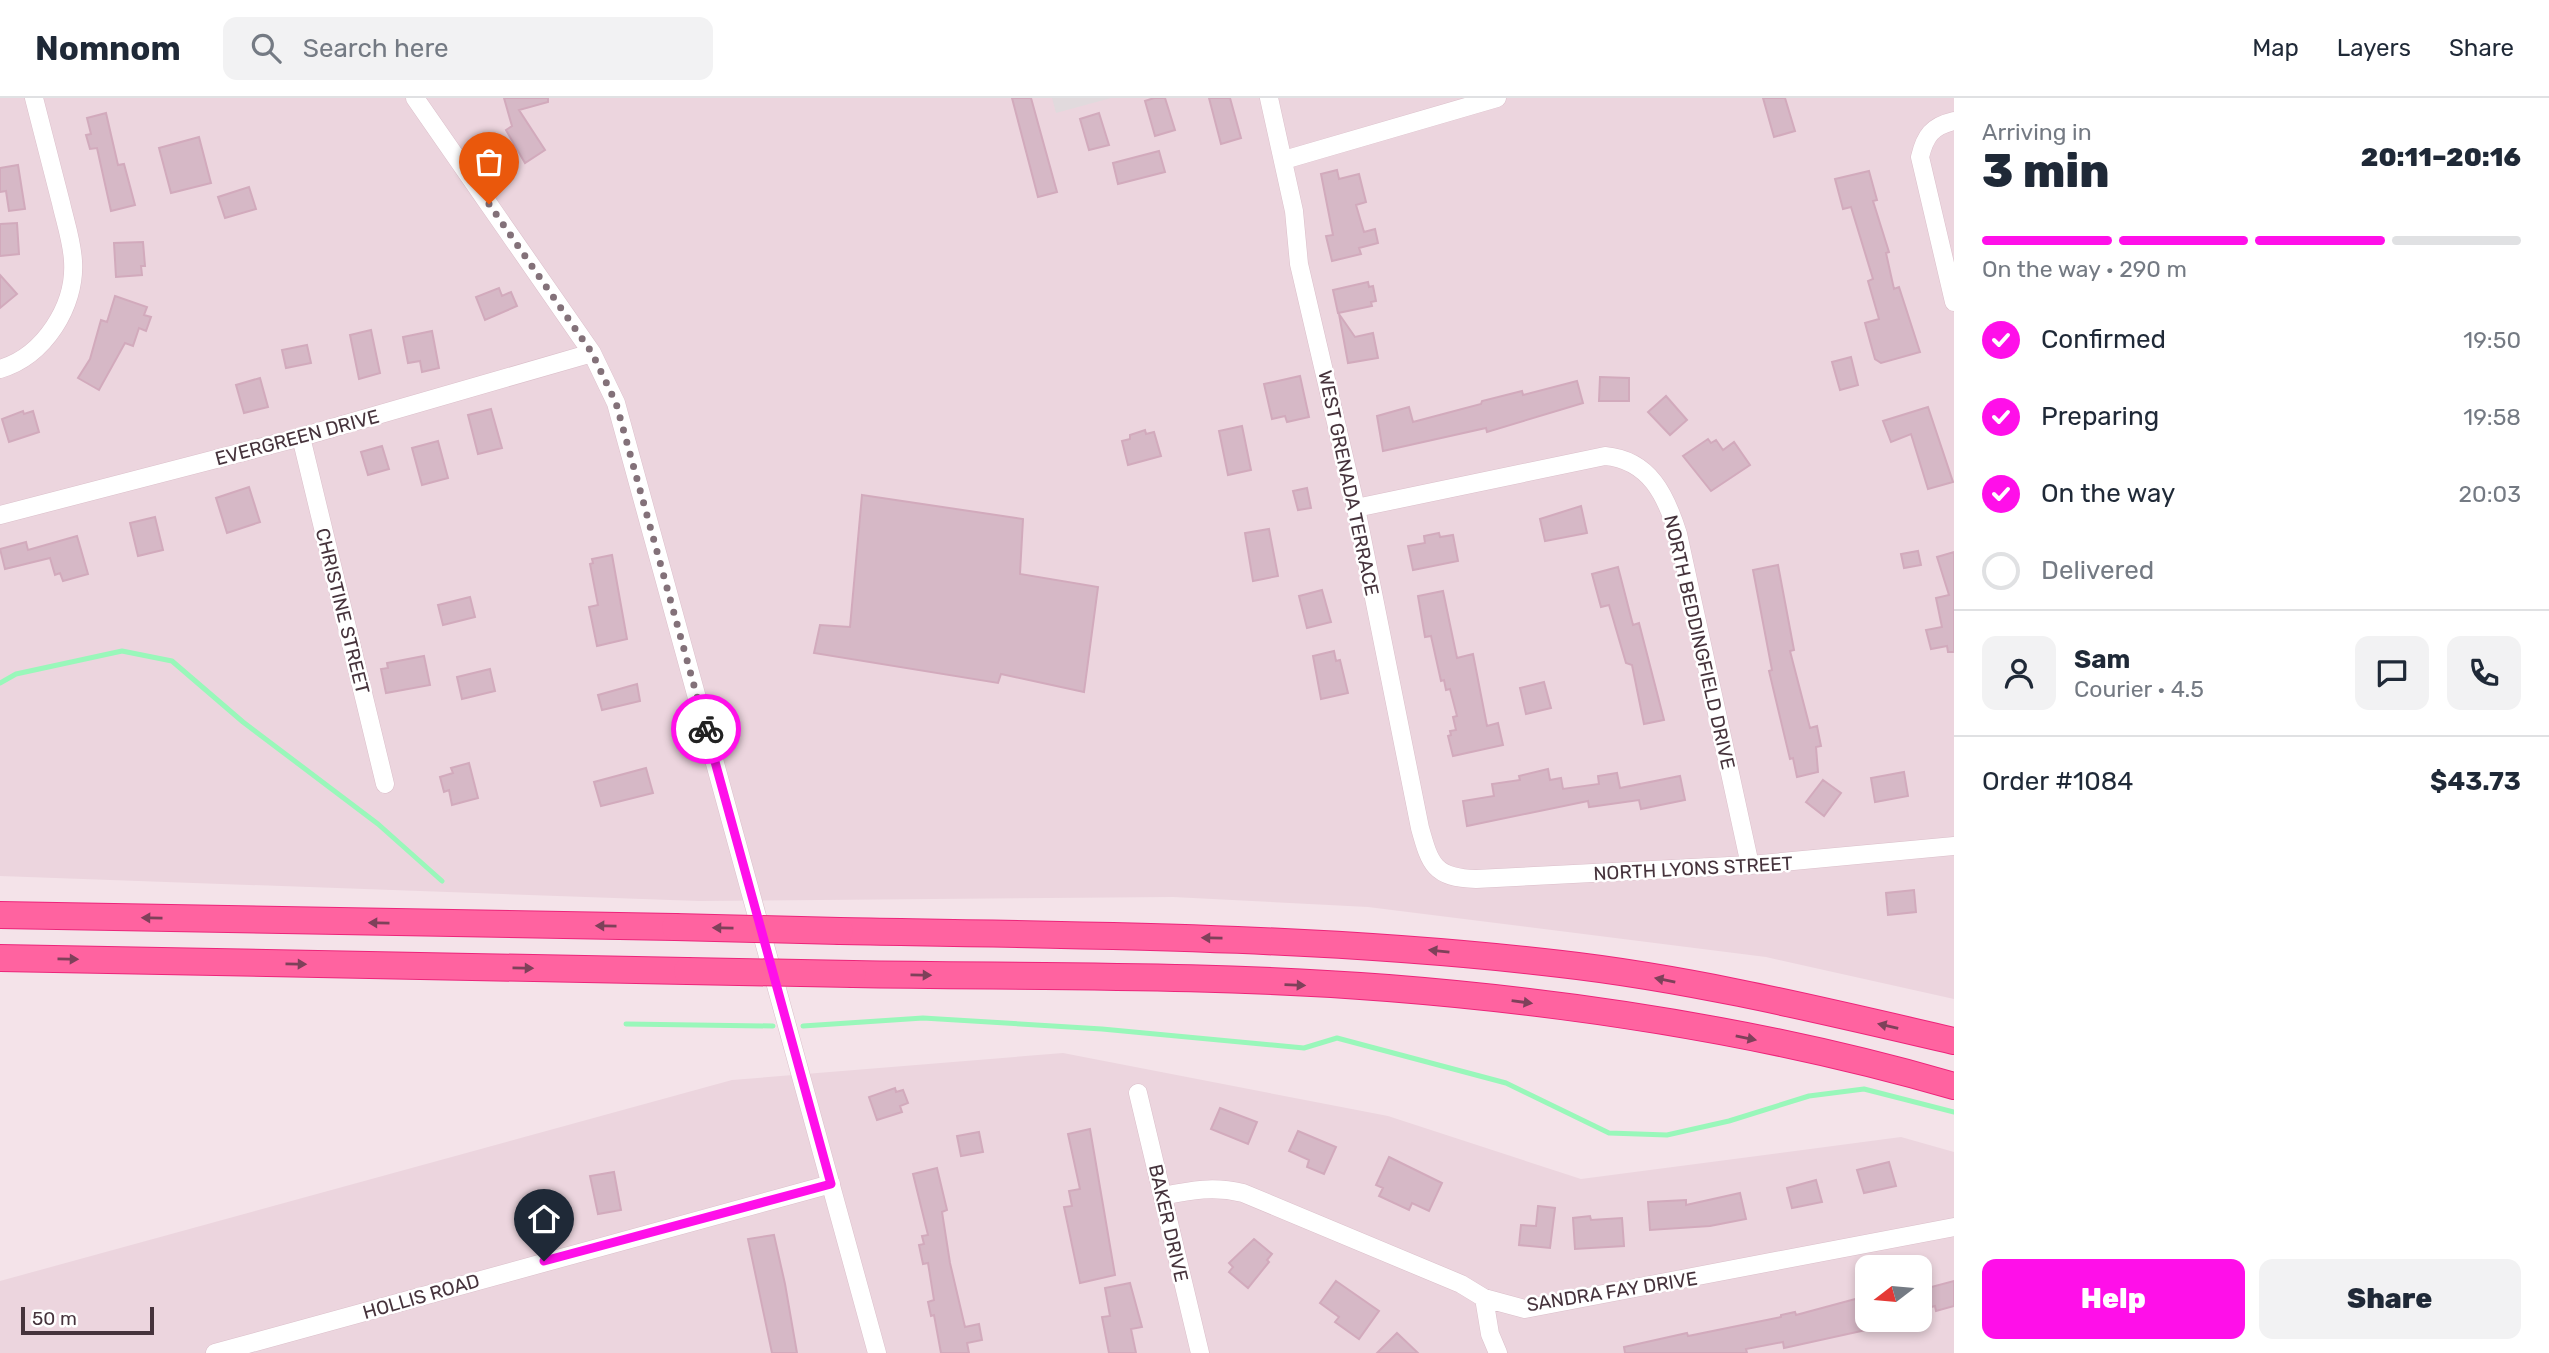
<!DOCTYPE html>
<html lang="en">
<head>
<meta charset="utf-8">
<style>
  body { margin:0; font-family:Rubik,sans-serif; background:#f2f2f3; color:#1f2937; height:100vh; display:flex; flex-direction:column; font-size:26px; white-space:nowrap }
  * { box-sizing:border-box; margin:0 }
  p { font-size:23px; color:#747a83 }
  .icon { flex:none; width:38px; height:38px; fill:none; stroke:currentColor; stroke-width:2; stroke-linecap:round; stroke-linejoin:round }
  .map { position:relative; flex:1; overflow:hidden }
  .details { display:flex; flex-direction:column; background:#fff; width:595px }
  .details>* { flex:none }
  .needle { width:46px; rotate:254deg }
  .buttons { position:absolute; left:1855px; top:1157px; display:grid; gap:14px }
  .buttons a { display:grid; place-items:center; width:77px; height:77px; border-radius:14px; background:#fff; box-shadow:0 4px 10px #0003; font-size:35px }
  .scale { position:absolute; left:21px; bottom:18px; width:133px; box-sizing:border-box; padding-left:7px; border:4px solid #46333c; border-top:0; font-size:19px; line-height:24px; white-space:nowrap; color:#46333c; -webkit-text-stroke:5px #fff; paint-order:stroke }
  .pin { position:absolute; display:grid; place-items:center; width:60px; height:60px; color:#fff; margin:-72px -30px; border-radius:50% 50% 50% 0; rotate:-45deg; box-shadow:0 0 7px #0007 }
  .pin .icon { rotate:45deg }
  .courier { position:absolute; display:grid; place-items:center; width:70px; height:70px; margin:-35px; border:5px solid #ff0fe9; border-radius:50%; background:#fff; color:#222; box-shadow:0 2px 9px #0007 }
  .headline em { font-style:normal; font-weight:800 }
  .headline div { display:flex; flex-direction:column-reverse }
  .headline { display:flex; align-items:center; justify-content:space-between; height:119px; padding:0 28px }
  h1 { font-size:46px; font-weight:800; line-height:52px }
  .bar { display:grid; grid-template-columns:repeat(4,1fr); gap:10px 7px; align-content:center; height:84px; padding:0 28px }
  .bar i { height:9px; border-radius:5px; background:#e0e1e3 }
  .bar .selected { background:#ff0fe9 }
  .bar p { grid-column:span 4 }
  .line { display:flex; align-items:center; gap:18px; padding:0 28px; border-top:2px solid #e0e1e3 }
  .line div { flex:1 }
  .round { display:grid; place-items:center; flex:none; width:74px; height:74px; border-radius:14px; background:#f2f2f3 }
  ol { padding:0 28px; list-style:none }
  li { display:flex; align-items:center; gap:21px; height:77px }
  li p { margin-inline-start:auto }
  li .icon { padding:7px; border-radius:50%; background:#ff0fe9; color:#fff; stroke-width:4 }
  li:last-child { color:#747a83 }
  li i { width:38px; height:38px; border:4px solid #e0e1e3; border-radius:50% }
  .cta { display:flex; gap:14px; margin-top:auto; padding:14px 28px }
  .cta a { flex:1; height:80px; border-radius:14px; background:#ff0fe9; color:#fff; font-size:28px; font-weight:800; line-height:80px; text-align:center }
  .cta a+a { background:#f2f2f3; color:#1f2937 }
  header { display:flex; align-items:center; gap:42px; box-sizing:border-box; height:98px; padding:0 35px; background:#fff; border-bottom:2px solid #e0e1e3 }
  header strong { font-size:33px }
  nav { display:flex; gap:38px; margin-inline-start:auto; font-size:24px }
  .search { width:490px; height:63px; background:#f2f2f3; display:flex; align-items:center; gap:18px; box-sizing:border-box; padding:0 24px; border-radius:14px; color:#747a83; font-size:26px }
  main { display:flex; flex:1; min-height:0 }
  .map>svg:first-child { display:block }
</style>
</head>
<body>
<header>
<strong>Nomnom</strong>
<div class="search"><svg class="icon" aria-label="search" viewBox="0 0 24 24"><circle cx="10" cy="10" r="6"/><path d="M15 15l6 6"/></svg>Search here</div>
<nav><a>Map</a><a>Layers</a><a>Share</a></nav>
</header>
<main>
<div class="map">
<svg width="1954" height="1255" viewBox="0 0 1954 1255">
  <rect width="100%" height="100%" fill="#f4e3e9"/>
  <path fill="#ecd5de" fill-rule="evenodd" d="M 0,0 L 1954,0 L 1954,901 L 1766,859 L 1368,809 L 1173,799 L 699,803 L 0,778 Z
    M 1063,955 L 1388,1018 L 1581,1081 L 1901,1039 L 1954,1054 L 1954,1255 L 0,1255 L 0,1183 L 732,982 ZM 1867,1169 L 1920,1169 L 1920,1222 L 1867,1222 Z"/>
  <path fill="#e1dadd" d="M 1052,0 L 1111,0 L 1056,15 Z"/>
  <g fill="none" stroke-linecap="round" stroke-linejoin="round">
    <path stroke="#99f7ba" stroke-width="5" d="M 0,585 L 16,576 L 122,553 L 172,563 L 243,624 L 378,726 L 442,783
      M 626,926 L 773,928
      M 803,928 L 923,920 L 1102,931 L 1304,950 L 1337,940 L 1506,985 L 1609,1035 L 1667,1037 L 1729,1023 L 1809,998 L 1864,991 L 1954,1014"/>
  </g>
  <path fill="#d6b8c6" stroke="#d2aabc" stroke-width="2" d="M 504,0 L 548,0 L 548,4 L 519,12 L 545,52 L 525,65 L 506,32 L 512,28 Z
    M 1012,0 L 1031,0 L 1057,94 L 1038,99 Z
    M 1154,0 L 1165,0 L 1175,32 L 1155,38 L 1145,3 Z
    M 1209,0 L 1230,0 L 1241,40 L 1221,46 Z
    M 1763,0 L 1785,0 L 1795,33 L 1774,39 Z
    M 106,15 L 118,67 L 124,66 L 135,107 L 111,113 L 97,50 L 90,51 L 86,37 L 91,36 L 87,20 Z
    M 1099,15 L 1109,47 L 1089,52 L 1080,21 Z
    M 199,39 L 211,85 L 171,95 L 159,50 Z
    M 1159,53 L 1165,74 L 1118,86 L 1113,65 Z
    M 18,67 L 25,111 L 9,113 L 6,93 L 0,94 L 0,70 Z
    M 1337,72 L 1339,81 L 1359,76 L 1366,104 L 1356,107 L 1364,134 L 1375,131 L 1378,145 L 1359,150 L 1361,156 L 1332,163 L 1326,138 L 1333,137 L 1321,76 Z
    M 1869,73 L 1877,102 L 1873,103 L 1889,154 L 1886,155 L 1894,191 L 1899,189 L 1920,254 L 1881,265 L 1875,261 L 1865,225 L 1879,221 L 1868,183 L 1873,181 L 1851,109 L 1843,111 L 1835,81 Z
    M 249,89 L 256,111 L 225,120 L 218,99 Z
    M 17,125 L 19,156 L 0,158 L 0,126 Z
    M 143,144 L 145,168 L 141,168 L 142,177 L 116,179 L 114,145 Z
    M 0,177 L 17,196 L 0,210 Z
    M 1368,184 L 1369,189 L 1373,188 L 1376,203 L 1371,204 L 1372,208 L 1338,215 L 1333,192 Z
    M 499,190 L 502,198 L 511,194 L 517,208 L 485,222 L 476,199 Z
    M 115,198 L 147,209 L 144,217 L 151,219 L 146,233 L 139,230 L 133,248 L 125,245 L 99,292 L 78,280 L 90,261 L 101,222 L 107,224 Z
    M 1339,216 L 1355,239 L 1373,235 L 1378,260 L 1348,265 Z
    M 371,232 L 380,275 L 359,281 L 350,237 Z
    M 432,233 L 439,270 L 422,274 L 420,263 L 408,265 L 403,239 Z
    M 307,247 L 311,265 L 286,270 L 282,252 Z
    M 1851,259 L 1858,287 L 1840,292 L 1832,264 Z
    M 1300,278 L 1309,319 L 1287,324 L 1285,318 L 1272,321 L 1264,286 Z
    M 1600,279 L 1629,280 L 1629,303 L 1599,303 Z
    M 260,280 L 268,309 L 244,315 L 236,287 Z
    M 1577,283 L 1583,305 L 1487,334 L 1486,330 L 1383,353 L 1377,318 L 1409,309 L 1413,324 L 1481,306 L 1482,303 L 1522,293 L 1523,297 Z
    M 1666,298 L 1687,322 L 1670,337 L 1648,314 Z
    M 1928,309 L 1953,384 L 1928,391 L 1911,336 L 1891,344 L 1883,323 Z
    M 491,311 L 502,350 L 478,356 L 468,317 Z
    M 23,313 L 24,316 L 33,313 L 39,334 L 9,344 L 2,321 Z
    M 1242,328 L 1251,372 L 1228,377 L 1219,333 Z
    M 1145,332 L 1146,336 L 1154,334 L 1161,358 L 1128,367 L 1122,343 L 1130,341 L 1130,337 Z
    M 1708,341 L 1711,345 L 1716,342 L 1723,352 L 1734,344 L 1750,367 L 1711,393 L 1683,358 Z
    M 438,343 L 448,380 L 422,387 L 412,350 Z
    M 382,348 L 389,371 L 368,377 L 361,354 Z
    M 249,389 L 260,424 L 227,435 L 216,400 Z
    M 1307,390 L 1311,410 L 1298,412 L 1293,393 Z
    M 862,397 L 1023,421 L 1020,476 L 1098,489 L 1084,594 L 1001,576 L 998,585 L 814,555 L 820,527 L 850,529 Z
    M 1581,408 L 1587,435 L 1545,443 L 1540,421 Z
    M 155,419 L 163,452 L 138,458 L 130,425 Z
    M 1269,431 L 1278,478 L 1253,483 L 1245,435 Z
    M 1439,435 L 1440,439 L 1453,437 L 1458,463 L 1413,472 L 1408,448 L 1425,445 L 1424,438 Z
    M 77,438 L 88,476 L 63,483 L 60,475 L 55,477 L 50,460 L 5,471 L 0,451 L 26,444 L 28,452 Z
    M 1918,453 L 1921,467 L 1904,470 L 1901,456 Z
    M 1954,454 L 1954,554 L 1948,554 L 1947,548 L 1931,551 L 1926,532 L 1942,529 L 1936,500 L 1949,497 L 1937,459 Z
    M 612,457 L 627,541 L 597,548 L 589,509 L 598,507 L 590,466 L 593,465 L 592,461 Z
    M 1778,467 L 1794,552 L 1790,553 L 1810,630 L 1817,628 L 1821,648 L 1816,649 L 1818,674 L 1797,679 L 1793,660 L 1790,661 L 1769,573 L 1772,572 L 1753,472 Z
    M 1618,469 L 1633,527 L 1639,525 L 1664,622 L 1644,626 L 1632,567 L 1626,565 L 1609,507 L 1601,509 L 1592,476 Z
    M 1322,492 L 1331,524 L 1307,530 L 1299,498 Z
    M 1443,493 L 1457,560 L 1473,556 L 1487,628 L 1498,625 L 1503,647 L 1453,658 L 1448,638 L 1451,637 L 1450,633 L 1456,632 L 1453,619 L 1457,618 L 1450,591 L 1446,592 L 1444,582 L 1441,583 L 1431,538 L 1425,539 L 1418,498 Z
    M 470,499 L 475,519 L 443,527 L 438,507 Z
    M 1334,553 L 1336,563 L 1340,562 L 1348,595 L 1321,601 L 1313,558 Z
    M 424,558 L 430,587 L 386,595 L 381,571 L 388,570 L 387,565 Z
    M 490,571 L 495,593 L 462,601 L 457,579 Z
    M 1544,584 L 1551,610 L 1526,616 L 1520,590 Z
    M 637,586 L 640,603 L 602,612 L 598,597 Z
    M 469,665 L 478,700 L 452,707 L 449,692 L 444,694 L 440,679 L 453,675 L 451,670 Z
    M 646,670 L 653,695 L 601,708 L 594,684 Z
    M 1548,671 L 1550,682 L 1561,680 L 1563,691 L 1599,686 L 1598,678 L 1617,675 L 1620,690 L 1680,678 L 1685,702 L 1641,711 L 1639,702 L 1589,709 L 1588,703 L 1467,728 L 1463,703 L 1494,698 L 1492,686 L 1520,682 L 1519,678 Z
    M 1904,674 L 1908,698 L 1875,704 L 1871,680 Z
    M 1823,682 L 1841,695 L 1824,718 L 1806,704 Z
    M 1914,792 L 1916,814 L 1888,817 L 1886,795 Z
    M 895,990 L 896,994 L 903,992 L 908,1005 L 900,1008 L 902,1014 L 877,1022 L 869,999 Z
    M 1220,1010 L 1257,1024 L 1248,1046 L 1211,1031 Z
    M 1090,1031 L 1115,1177 L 1080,1185 L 1064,1109 L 1072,1108 L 1069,1093 L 1080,1091 L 1068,1036 Z
    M 1298,1033 L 1336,1049 L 1324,1076 L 1307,1069 L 1309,1062 L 1289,1053 Z
    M 979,1034 L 983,1054 L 961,1058 L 957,1038 Z
    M 1389,1059 L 1442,1085 L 1429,1113 L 1412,1105 L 1409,1112 L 1379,1098 L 1383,1090 L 1376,1087 Z
    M 1889,1064 L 1896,1088 L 1864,1095 L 1857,1072 Z
    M 937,1070 L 947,1112 L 942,1114 L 950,1165 L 965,1229 L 979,1226 L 982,1242 L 967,1245 L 969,1255 L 941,1255 L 934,1217 L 931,1218 L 928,1204 L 934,1202 L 928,1165 L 923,1166 L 919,1147 L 924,1146 L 922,1138 L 928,1137 L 913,1076 Z
    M 614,1074 L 621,1112 L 598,1116 L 590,1078 Z
    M 1816,1082 L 1822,1104 L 1792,1110 L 1787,1090 Z
    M 1740,1095 L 1746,1121 L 1710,1128 L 1650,1132 L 1648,1104 L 1686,1102 L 1686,1107 Z
    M 1538,1108 L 1555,1110 L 1550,1150 L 1519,1147 L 1521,1127 L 1536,1128 Z
    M 1590,1118 L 1591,1122 L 1622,1120 L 1624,1148 L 1575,1151 L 1573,1120 Z
    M 774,1137 L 785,1186 L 797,1255 L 772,1255 L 748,1141 Z
    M 1254,1141 L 1272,1156 L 1267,1162 L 1269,1164 L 1248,1190 L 1229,1174 L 1233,1169 L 1229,1165 Z
    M 1336,1183 L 1379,1213 L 1359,1241 L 1335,1224 L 1339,1219 L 1320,1205 Z
    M 1954,1183 L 1954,1208 L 1936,1213 L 1935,1208 L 1920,1212 L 1920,1192 Z
    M 1130,1185 L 1142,1229 L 1131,1231 L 1136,1255 L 1109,1255 L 1102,1219 L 1110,1218 L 1105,1190 Z
    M 1859,1200 L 1866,1232 L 1784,1250 L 1783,1244 L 1746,1251 L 1747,1255 L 1625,1255 L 1624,1249 L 1687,1235 L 1688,1238 L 1781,1219 L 1781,1217 L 1795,1214 L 1796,1217 Z
    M 1397,1235 L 1418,1255 L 1377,1255 Z"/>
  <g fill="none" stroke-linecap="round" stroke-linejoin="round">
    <defs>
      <path id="minor" d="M 415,0 L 592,255 L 616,305 L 877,1255
        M 1269,0 L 1294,113 L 1299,166 L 1356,410 L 1420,730 C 1430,766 1434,780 1476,781 L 1750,767 L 1954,748
        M 1954,23 C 1932,28 1925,38 1920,59 L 1954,204
        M 1284,62 L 1497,0
        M 0,271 C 44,258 76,208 73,163 C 72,143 65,123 61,105 C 52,70 43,35 34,0
        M 301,339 L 385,686
        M 1356,410 L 1605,358 C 1650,362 1666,398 1678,436 L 1750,767
        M 0,417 L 301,339 L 592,255
        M 1138,995 L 1200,1255
        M 1163,1098 C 1192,1092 1214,1088 1243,1095 L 1461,1186 L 1484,1200 L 1525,1211 L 1954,1129
        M 1484,1200 L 1490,1236 L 1498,1255
        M 215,1255 L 831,1086"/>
      <path id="highway" d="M 0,817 L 675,829
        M 840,833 C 1080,837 1322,838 1561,866 C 1693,881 1824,913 1954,943
        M 0,860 L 687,873
        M 853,876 C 1031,879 1211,876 1388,890 C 1578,905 1771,935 1954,988"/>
    </defs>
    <use href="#minor" stroke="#dbbfca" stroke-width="19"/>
    <use href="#highway" stroke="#ec257a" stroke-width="28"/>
    <use href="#minor" stroke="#fff" stroke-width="18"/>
    <use href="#highway" stroke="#ff63a0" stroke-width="26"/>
    <defs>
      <path id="highway-bridge" d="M 675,829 L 840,833
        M 687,873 L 853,876"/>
    </defs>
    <use href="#highway-bridge" stroke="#ec257a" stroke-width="28" stroke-linecap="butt"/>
    <use href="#highway-bridge" stroke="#ff63a0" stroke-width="26"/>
  </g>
  <defs><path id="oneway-solid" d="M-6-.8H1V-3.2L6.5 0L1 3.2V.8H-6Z" transform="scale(1.75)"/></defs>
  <g fill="#7e415a">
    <use href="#oneway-solid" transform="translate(152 820) rotate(-179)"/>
    <use href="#oneway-solid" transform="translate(379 825) rotate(-179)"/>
    <use href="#oneway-solid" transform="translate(606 828) rotate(-179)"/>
    <use href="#oneway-solid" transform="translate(723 830) rotate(-179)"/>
    <use href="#oneway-solid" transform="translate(1212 840) rotate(-179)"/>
    <use href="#oneway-solid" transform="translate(1439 853) rotate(-174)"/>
    <use href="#oneway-solid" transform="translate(68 861) rotate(1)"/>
    <use href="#oneway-solid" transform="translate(296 866) rotate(1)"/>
    <use href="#oneway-solid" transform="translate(523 870) rotate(1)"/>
    <use href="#oneway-solid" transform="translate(921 877) rotate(1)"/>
    <use href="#oneway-solid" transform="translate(1665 882) rotate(-169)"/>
    <use href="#oneway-solid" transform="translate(1295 887) rotate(2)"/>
    <use href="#oneway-solid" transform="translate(1522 904) rotate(8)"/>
    <use href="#oneway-solid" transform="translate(1888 928) rotate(-167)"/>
    <use href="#oneway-solid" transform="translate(1746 940) rotate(11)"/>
  </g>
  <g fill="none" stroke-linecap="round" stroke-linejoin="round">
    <path stroke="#837179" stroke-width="7" stroke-dasharray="0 12.6" d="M 489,106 L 592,255 L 616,305 L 706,631"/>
    <path stroke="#ff0fe9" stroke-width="9" d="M 544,1163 L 831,1086 L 706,631"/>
  </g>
  <g text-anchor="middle" stroke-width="5" stroke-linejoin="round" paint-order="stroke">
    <g font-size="19" fill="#46333c" stroke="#fff">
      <text transform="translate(297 339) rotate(-15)" y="7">EVERGREEN DRIVE</text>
      <text transform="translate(1349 385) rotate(78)" y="7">WEST GRENADA TERRACE</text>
      <text transform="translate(343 513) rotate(76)" y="7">CHRISTINE STREET</text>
      <text transform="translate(1700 544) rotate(77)" y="7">NORTH BEDDINGFIELD DRIVE</text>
      <text transform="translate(1693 770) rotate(-3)" y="7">NORTH LYONS STREET</text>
      <text transform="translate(1169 1125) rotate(77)" y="7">BAKER DRIVE</text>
      <text transform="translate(1612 1193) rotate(-9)" y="7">SANDRA FAY DRIVE</text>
      <text transform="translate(421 1198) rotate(-16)" y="7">HOLLIS ROAD</text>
    </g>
  </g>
</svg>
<div class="buttons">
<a><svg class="needle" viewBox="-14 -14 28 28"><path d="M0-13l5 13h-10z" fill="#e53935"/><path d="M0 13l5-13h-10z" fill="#747a83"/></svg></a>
</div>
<div class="scale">50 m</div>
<div class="pin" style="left:489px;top:106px;background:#ea580c"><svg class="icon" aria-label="bag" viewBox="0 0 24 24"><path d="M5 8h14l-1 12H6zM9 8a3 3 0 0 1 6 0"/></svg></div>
<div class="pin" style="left:544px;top:1163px;background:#1f2937"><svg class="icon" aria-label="home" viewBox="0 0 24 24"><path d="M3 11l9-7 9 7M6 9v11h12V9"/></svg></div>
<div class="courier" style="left:706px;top:631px"><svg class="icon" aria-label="bike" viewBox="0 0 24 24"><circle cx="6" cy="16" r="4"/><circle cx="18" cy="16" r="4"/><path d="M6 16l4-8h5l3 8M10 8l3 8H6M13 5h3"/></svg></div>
</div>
<section class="details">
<div class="headline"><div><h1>3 min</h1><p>Arriving in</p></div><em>20:11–20:16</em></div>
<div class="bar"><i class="selected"></i><i class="selected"></i><i class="selected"></i><i></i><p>On the way · 290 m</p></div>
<ol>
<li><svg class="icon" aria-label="check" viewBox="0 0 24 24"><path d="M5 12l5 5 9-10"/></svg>Confirmed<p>19:50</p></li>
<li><svg class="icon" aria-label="check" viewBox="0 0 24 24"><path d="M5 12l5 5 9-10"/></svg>Preparing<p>19:58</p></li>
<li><svg class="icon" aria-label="check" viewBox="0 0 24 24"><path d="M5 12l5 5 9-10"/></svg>On the way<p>20:03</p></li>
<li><i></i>Delivered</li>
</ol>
<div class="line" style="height:126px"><a class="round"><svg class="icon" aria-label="person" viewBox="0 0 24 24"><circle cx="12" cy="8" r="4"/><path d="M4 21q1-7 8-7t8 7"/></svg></a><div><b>Sam</b><p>Courier · 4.5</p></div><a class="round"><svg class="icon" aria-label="chat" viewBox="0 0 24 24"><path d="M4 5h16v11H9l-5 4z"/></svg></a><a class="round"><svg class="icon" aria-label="phone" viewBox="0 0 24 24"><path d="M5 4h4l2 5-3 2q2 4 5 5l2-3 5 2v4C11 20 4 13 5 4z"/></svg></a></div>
<div class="line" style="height:91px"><div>Order #1084</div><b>$43.73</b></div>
<div class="cta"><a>Help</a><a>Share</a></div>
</section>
</main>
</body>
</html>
